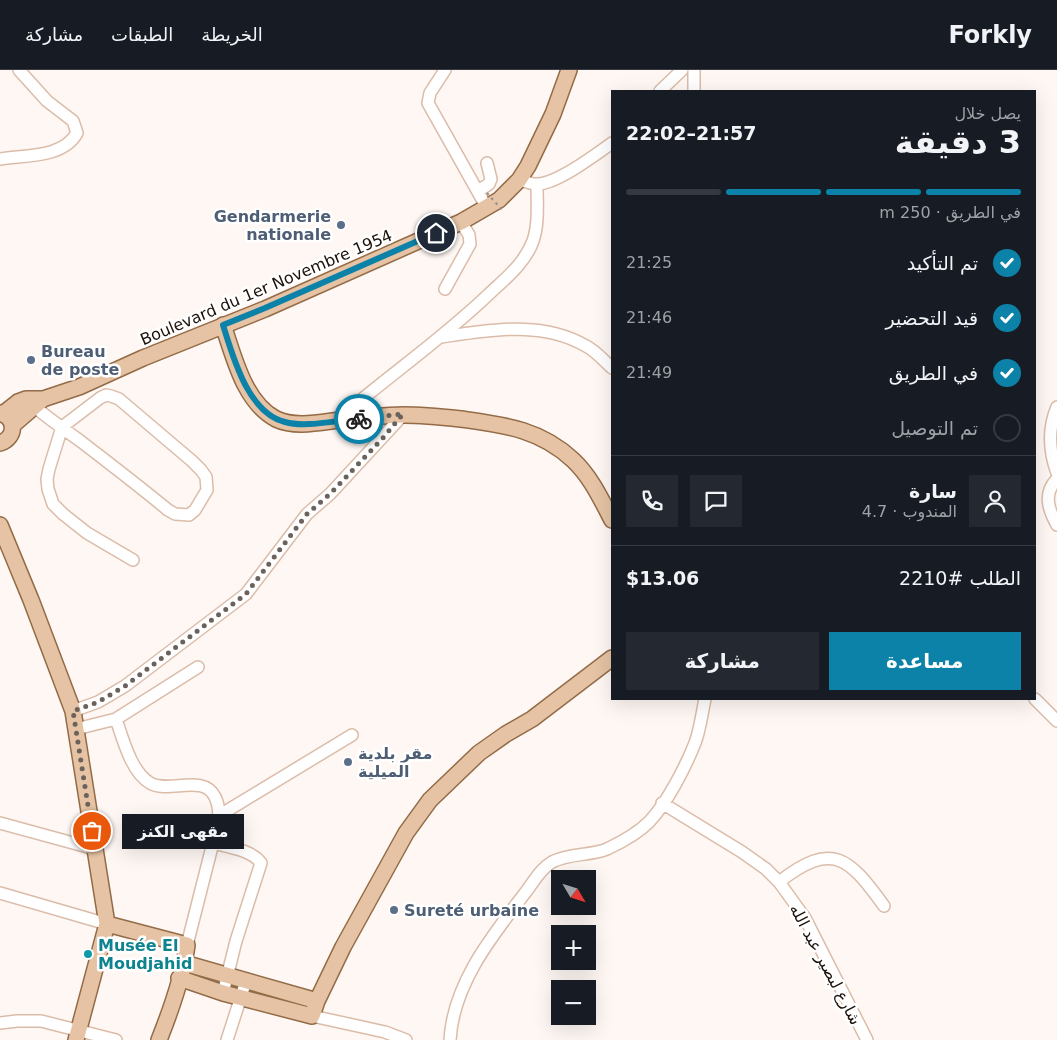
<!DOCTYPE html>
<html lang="ar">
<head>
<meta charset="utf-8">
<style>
  body { margin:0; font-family:"DejaVu Sans","Noto Sans Arabic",sans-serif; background:#242831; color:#f1f3f6; direction:rtl; height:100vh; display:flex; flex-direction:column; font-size:19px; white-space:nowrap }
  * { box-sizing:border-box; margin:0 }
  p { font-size:16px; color:#9ea1a6 }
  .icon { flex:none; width:28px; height:28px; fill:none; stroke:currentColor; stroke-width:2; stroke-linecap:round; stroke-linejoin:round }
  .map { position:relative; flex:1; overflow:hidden; direction:ltr }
  .drawer { position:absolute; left:611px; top:20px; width:425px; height:610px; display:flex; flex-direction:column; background:#171b24; border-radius:0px; box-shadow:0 5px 20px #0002; direction:rtl }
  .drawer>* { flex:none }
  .needle { width:32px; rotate:128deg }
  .controls { position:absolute; left:551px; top:800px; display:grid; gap:10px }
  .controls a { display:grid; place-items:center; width:45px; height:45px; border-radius:0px; background:#171b24; box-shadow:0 5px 20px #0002; font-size:25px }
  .pin { position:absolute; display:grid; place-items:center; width:42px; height:42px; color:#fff; margin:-21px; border:2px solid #fff; border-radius:50%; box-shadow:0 1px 5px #0007 }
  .courier { position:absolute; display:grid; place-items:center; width:50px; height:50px; margin:-25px; border:4px solid #0d82a8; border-radius:50%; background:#fff; color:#222; box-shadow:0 1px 6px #0007 }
  .bubble { position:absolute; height:35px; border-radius:0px; background:#171b24; box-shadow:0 5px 20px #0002; font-size:16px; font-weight:700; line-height:35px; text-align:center; direction:rtl }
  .summary em { font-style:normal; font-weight:700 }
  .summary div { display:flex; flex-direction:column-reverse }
  .summary { display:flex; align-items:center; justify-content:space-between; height:85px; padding:0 15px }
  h1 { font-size:32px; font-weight:700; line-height:38px }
  .bar { display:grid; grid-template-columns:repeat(4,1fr); gap:8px 5px; align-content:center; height:60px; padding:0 15px }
  .bar i { height:6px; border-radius:4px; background:#363941 }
  .bar .on { background:#0d82a8 }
  .bar p { grid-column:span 4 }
  .line { display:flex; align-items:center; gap:12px; padding:0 15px; border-top:1px solid #363941 }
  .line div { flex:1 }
  .round { display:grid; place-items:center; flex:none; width:52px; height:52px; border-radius:0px; background:#242831 }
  ol { padding:0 15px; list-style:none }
  li { display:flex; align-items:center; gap:15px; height:55px }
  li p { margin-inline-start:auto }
  li .icon { padding:5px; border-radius:50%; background:#0d82a8; color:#fff; stroke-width:4 }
  li:last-child { color:#9ea1a6 }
  li i { width:28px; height:28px; border:2px solid #363941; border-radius:50% }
  .action { display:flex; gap:10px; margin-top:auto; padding:10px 15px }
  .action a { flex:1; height:58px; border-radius:0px; background:#0d82a8; color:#fff; font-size:20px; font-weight:700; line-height:58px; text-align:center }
  .action a+a { background:#242831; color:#f1f3f6 }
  header { display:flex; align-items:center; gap:30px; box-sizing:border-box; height:70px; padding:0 25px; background:#171b24; border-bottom:1px solid #363941 }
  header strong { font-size:24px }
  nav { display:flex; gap:28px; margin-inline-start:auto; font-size:18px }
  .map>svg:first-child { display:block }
</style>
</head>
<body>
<header>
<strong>Forkly</strong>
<nav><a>الخريطة</a><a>الطبقات</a><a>مشاركة</a></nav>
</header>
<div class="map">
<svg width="1057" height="970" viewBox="0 0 1057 970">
  <rect width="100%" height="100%" fill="#fef7f3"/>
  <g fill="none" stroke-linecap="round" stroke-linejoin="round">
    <defs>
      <path id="minor" d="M 445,0 L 430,23 L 428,33 L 487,138
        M 694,0 L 694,21
        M 660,21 L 682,0
        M 0,89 C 25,85 63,88 77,63 L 73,51 L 47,31 L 19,0
        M 519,110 C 525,111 532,115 538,114 C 558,113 595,85 612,73
        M 478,121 L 489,114 L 491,109 L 487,93
        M 445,219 L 470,174 L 469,165 L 461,152
        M 441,267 C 489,260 542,250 586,276 C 596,281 604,291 612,298
        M 29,332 C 45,346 62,358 79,370 C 109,393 139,416 168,440 L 175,444 L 189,445 L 195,440 L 207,420 L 206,407 L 201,400 L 192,391 L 119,329 L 111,326 L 106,325 L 100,328 L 62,357 L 49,399 L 47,409 L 48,419 L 53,434 L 63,444 L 87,463 L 133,490
        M 1057,337 C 1048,358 1049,381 1057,403
        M 337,350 C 387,307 441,270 489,224 C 506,208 525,193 533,171 C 539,153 537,134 537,115
        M 1057,409 C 1043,423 1048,439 1057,455
        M 1035,629 L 1057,651
        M 73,641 L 98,632 L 125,616 L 246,524 L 307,444 L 330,424 L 403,345
        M 116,649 C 123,669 131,702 150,713 C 168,724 204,703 215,727 C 220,737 219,746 217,757 L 187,875
        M 76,659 L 116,649 L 198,597
        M 662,733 L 742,782 L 766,799 L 779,812 L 805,848 L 867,970
        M 220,745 L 352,665
        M 0,753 L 95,779
        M 213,773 C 228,777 252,780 261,793 L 236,871 L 223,923
        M 779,812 C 833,770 849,788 884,836
        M 0,823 L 107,854
        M 312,946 L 385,962 L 406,970
        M 0,953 L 17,951 L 41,951 L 116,970
        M 227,970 L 246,911
        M 450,970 C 453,914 492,866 525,823 C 533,813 540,799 552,792 C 569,783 590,786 607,779 C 622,772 638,763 649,752 C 667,733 685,698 695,673 C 700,660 702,643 705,629"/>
      <path id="major" d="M 223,255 C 234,287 244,332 276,349 C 297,359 325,351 348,349 C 366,348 385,345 404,345 C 423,345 442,347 461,349 C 504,355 540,359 573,390 C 591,407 601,429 612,450
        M 0,343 C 17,348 16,368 0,373
        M 3,344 L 18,332 L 26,329 L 43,329 L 79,317 L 143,288 L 265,239 L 461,152 L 499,130 L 519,110 L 528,96 L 553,44 L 569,0
        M 13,355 L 43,329
        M 0,455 L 31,530 L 73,641 L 107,854 L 76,970
        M 107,854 L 187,875 C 183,907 171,940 159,970
        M 184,893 L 317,931
        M 179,908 L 223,923 L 312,946 L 317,931 L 343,877 L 406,763 L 430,730 L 479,683 L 506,664 L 532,649 L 612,588"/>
    </defs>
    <use href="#minor" stroke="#dbbca9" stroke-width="14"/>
    <use href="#major" stroke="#936b47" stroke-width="18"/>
    <use href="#minor" stroke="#fff" stroke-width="11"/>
    <use href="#major" stroke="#e5c3a4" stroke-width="15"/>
    <path stroke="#958c87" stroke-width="2" stroke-dasharray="2.5 4" stroke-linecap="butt" d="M 487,123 L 503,141"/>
  </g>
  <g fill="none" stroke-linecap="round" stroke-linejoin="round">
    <path stroke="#6b625c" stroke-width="5" stroke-dasharray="0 9" d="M 92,761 L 73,641 L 98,632 L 125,616 L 246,524 L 307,444 L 330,424 L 382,369 L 403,344 L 359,349"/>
    <path stroke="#0d82a8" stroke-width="6" d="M 359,349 C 337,350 306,358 285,352 C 248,343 233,287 223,255 L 265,238 L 436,163"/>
  </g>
  <g fill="#5c6f8a" stroke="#fff" stroke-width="2">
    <circle cx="341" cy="155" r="5"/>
    <circle cx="31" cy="290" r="5"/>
    <circle cx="348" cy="692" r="5"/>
    <circle cx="394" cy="840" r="5"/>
  </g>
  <circle fill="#0f9aa8" stroke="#fff" stroke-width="2" cx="88" cy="884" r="5"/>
  <g text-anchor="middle" stroke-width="5" stroke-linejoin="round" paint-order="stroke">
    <g font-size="16" font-weight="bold" fill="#4e5e75" stroke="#fff" text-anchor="start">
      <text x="331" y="152" text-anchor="end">Gendarmerie<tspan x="331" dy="18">nationale</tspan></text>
      <text x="41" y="287">Bureau<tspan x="41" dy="18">de poste</tspan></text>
      <text x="358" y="689">مقر بلدية<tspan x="358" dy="18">الميلية</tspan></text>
      <text x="404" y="846">Sureté urbaine</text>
    </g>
    <g font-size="16" fill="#1c110a" stroke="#fff">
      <text transform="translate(266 217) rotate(-23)" y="6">Boulevard du 1er Novembre 1954</text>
      <text transform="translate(826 894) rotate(62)" y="6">شارع لبصير عبد الله</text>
    </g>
    <g font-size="16" font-weight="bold" fill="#0d838f" stroke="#fff" text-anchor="start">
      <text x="98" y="881">Musée El<tspan x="98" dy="18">Moudjahid</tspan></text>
    </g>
  </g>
</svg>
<div class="controls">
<a><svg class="needle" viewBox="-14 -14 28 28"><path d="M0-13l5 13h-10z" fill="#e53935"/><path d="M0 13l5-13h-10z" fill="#9ea1a6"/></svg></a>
<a>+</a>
<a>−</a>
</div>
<div class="pin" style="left:92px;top:761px;background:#ea580c"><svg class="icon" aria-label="bag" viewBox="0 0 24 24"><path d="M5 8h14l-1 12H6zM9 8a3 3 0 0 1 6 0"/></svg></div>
<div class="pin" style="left:436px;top:163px;background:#1f2937"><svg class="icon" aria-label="home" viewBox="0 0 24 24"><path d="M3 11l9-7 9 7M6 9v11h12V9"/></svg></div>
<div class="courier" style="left:359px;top:349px"><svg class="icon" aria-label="bike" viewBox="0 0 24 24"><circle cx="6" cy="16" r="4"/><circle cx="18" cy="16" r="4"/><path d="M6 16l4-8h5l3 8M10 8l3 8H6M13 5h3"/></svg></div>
<div class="bubble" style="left:122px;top:744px;width:122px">مقهى الكنز</div>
<section class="drawer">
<div class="summary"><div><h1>3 دقيقة</h1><p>يصل خلال</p></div><em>21:57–22:02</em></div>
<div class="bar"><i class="on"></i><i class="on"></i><i class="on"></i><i></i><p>في الطريق · 250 m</p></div>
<ol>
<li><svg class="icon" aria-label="check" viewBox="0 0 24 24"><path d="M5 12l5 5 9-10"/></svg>تم التأكيد<p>21:25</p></li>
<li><svg class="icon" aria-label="check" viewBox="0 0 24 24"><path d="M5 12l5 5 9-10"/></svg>قيد التحضير<p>21:46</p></li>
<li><svg class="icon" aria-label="check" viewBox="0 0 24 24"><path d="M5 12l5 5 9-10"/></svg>في الطريق<p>21:49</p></li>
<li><i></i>تم التوصيل</li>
</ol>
<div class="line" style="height:90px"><a class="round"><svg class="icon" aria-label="person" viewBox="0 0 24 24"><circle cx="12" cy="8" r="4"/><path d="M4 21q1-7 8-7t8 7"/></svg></a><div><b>سارة</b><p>المندوب · 4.7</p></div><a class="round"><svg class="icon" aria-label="chat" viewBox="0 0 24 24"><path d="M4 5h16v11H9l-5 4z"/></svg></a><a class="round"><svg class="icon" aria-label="phone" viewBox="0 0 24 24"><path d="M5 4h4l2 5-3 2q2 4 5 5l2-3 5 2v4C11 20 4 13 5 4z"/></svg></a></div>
<div class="line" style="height:65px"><div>الطلب #2210</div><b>$13.06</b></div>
<div class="action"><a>مساعدة</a><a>مشاركة</a></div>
</section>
</div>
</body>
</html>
